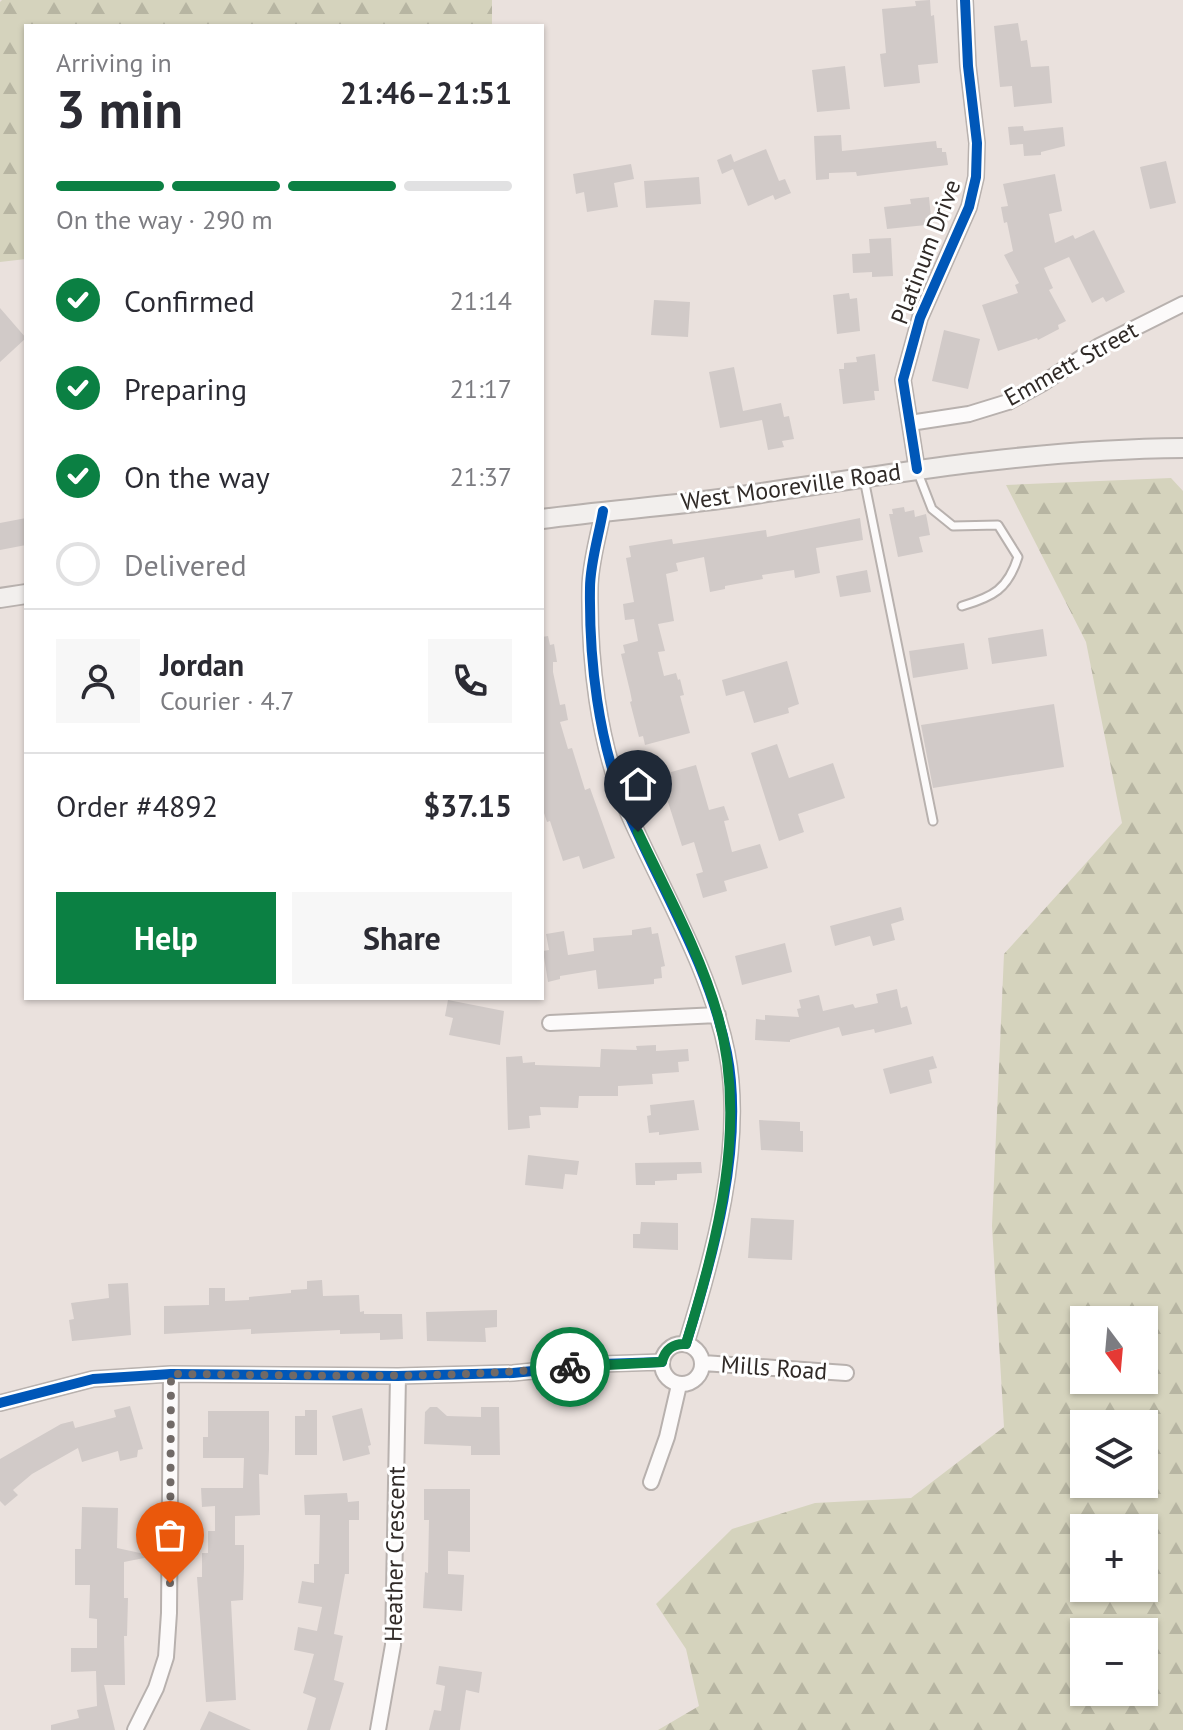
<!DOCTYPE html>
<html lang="en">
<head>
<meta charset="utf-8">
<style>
  body { margin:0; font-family:"PT Sans",sans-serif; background:#f7f7f7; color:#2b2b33; height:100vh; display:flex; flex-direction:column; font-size:30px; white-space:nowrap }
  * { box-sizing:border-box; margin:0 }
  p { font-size:26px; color:#7c7c81 }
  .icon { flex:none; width:44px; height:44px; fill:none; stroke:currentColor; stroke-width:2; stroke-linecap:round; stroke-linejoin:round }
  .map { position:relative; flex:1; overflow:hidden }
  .details { position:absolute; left:24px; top:24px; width:520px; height:976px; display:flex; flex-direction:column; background:#fff; border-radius:0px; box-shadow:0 2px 6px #0004 }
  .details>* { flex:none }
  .needle { width:52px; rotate:164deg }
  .controls { position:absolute; left:1070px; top:1306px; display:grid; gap:16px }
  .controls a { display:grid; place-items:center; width:88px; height:88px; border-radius:0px; background:#fff; box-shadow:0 2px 6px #0004; font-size:40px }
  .pin { position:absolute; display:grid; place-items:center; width:68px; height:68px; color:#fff; margin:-82px -34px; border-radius:50% 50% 50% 0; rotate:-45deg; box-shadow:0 0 8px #0007 }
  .pin .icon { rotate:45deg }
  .courier { position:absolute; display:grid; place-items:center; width:80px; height:80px; margin:-40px; border:6px solid #0b8043; border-radius:50%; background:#fff; color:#222; box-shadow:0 2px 10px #0007 }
  .overview em { font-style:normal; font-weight:700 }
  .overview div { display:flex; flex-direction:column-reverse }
  .overview { display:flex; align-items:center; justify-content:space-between; height:136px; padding:0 32px }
  h1 { font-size:52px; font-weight:700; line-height:60px }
  .bar { display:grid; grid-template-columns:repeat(4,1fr); gap:12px 8px; align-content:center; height:96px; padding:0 32px }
  .bar i { height:10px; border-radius:6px; background:#e1e1e2 }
  .bar .current { background:#0b8043 }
  .bar p { grid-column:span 4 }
  .line { display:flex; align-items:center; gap:20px; padding:0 32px; border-top:2px solid #e1e1e2 }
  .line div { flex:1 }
  .round { display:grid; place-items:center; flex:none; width:84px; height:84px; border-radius:0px; background:#f7f7f7 }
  ol { padding:0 32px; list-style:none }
  li { display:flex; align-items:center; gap:24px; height:88px }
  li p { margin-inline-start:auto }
  li .icon { padding:8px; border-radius:50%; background:#0b8043; color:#fff; stroke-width:4 }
  li:last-child { color:#7c7c81 }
  li i { width:44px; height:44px; border:4px solid #e1e1e2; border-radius:50% }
  .action { display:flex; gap:16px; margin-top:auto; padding:16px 32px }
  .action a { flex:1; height:92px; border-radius:0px; background:#0b8043; color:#fff; font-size:32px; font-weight:700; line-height:92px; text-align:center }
  .action a+a { background:#f7f7f7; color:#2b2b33 }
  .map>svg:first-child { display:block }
</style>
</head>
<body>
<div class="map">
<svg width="1183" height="1730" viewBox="0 0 1183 1730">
  <defs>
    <pattern id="forest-firs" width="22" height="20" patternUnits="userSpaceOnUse" patternTransform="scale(2)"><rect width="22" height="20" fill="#d5d3bd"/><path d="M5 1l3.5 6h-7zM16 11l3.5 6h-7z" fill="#b7b5a2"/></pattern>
  </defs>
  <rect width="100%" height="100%" fill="#eae1dd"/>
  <path fill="url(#forest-firs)" fill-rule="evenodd" d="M 2,0 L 492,0 L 492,26 L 26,26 L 26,259 L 0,262 L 0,2 Z
    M 1171,478 L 1183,491 L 1183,1730 L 658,1730 L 699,1706 L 686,1649 L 656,1604 L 732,1529 L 815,1503 L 911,1498 L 1004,1427 L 992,1226 L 1004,954 L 1122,823 L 1086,642 L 1006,485 ZM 1084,1320 L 1144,1320 L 1144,1380 L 1084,1380 ZM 1084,1424 L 1144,1424 L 1144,1484 L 1084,1484 ZM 1084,1528 L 1144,1528 L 1144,1588 L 1084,1588 ZM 1084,1632 L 1144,1632 L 1144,1692 L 1084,1692 Z"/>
  <path fill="#d1cac8" d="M 930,0 L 931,16 L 934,15 L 938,63 L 918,65 L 920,83 L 884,87 L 880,54 L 886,53 L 882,9 L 916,6 L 915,1 Z
    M 1018,23 L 1021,41 L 1027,40 L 1031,67 L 1049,66 L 1052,103 L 1014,107 L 1012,86 L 1000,87 L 994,26 Z
    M 845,66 L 850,109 L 817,112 L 812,70 Z
    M 1023,126 L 1024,131 L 1063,127 L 1065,146 L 1041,152 L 1041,155 L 1024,156 L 1023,144 L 1010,145 L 1008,127 Z
    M 841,135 L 842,151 L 936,141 L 937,148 L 942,148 L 942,152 L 946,152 L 948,165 L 857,176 L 856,172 L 829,173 L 829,179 L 816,180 L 814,136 Z
    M 766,149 L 779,181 L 785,179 L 791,193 L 775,200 L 773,195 L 748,206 L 733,169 L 722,174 L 717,160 L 731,154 L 734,162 Z
    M 1166,161 L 1176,203 L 1150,209 L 1140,167 Z
    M 631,164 L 634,179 L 614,183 L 618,207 L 587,212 L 584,192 L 576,194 L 573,174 Z
    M 1055,174 L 1062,211 L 1049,214 L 1055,243 L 1073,235 L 1075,239 L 1094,230 L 1125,292 L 1106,302 L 1103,297 L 1092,303 L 1069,257 L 1044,268 L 1053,288 L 1049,290 L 1066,321 L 1058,325 L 1059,329 L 1038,340 L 1037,338 L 998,351 L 982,305 L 1018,293 L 1015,285 L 1019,283 L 1004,255 L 1013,251 L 1007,222 L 1004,223 L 1001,207 L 1008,206 L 1003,184 Z
    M 699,177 L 701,204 L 646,208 L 644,181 Z
    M 929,197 L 931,217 L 925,218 L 926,225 L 887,229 L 884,207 L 911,204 L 910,199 Z
    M 891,238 L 893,276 L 872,277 L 872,272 L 853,273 L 852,254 L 870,253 L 869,239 Z
    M 849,293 L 850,299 L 857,298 L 860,331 L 837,334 L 833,295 Z
    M 654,300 L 690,302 L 688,337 L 651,335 Z
    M 0,308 L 26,338 L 0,362 Z
    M 944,330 L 980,339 L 968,389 L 932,381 Z
    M 875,354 L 879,391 L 874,391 L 875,400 L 843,404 L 839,369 L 844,369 L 844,363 L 857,362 L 856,357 Z
    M 734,367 L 743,411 L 781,403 L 784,417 L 789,416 L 794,439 L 782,441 L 784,447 L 768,450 L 762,420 L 720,428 L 709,372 Z
    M 904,507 L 905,512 L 914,510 L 915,517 L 926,514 L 930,535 L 919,537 L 923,552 L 898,557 L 889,514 L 893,514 L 892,509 Z
    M 26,518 L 26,545 L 0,550 L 0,523 Z
    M 860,518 L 863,540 L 816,548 L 820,573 L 795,578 L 794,570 L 762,575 L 763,579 L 725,586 L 725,589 L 710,592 L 704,557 L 676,563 L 678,571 L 666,574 L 674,621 L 658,624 L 665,651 L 658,652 L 664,676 L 676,673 L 678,680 L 680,679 L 684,695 L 680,696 L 690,733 L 645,745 L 643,736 L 639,737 L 630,702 L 632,701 L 630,691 L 621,654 L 625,653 L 623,645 L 638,641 L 634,619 L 625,620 L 623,604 L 634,602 L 626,558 L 631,557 L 629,546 L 672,539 L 673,544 L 766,530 L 767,537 Z
    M 867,570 L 871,592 L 840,597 L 836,576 Z
    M 1043,629 L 1047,656 L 992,664 L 988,638 Z
    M 548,636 L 550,645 L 554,644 L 557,662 L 553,662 L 553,672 L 560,705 L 565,704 L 568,720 L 560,722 L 568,749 L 572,748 L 585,790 L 590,788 L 615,858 L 583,869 L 579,856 L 563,861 L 550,821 L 547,822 L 542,807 L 542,637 Z
    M 964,643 L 968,669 L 913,678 L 909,651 Z
    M 787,661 L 799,704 L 788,708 L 789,713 L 754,723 L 744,691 L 726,696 L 722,680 Z
    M 1054,704 L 1064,767 L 933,788 L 921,725 Z
    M 777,744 L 789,778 L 833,763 L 845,798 L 798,814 L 804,832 L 779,841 L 751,753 Z
    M 696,765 L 709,810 L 724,806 L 729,820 L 724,821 L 732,852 L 760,844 L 768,868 L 724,881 L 727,891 L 703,898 L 696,874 L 703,872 L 694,842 L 682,846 L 668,802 L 661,804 L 657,792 L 661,790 L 657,776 Z
    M 901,907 L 904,920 L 891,924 L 895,940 L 873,946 L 870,936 L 835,946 L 830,926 Z
    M 651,927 L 652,934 L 658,933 L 665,966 L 661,967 L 662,978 L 654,979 L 654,984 L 598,989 L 596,970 L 560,976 L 560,979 L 548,982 L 543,951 L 549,950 L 546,934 L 564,931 L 568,955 L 594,951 L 593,938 L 632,935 L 632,930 Z
    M 785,943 L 792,972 L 742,985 L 735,956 Z
    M 897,989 L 901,1008 L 907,1006 L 912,1024 L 875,1033 L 874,1029 L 842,1036 L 839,1027 L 790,1040 L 790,1042 L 755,1040 L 756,1019 L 765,1020 L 765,1015 L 799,1017 L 797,1009 L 801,1008 L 799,1000 L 819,995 L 823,1011 L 853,1004 L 855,1008 L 878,1003 L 876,994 Z
    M 448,1000 L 504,1011 L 500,1045 L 449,1035 L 453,1018 L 445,1016 Z
    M 656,1045 L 656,1051 L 688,1049 L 689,1061 L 678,1062 L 679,1072 L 652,1074 L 653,1084 L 618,1086 L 618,1096 L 579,1096 L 578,1108 L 540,1107 L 541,1115 L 529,1116 L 530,1128 L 508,1130 L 506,1057 L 522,1056 L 523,1063 L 535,1062 L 535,1065 L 600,1067 L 601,1049 L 637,1050 L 636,1046 Z
    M 933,1056 L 937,1068 L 929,1070 L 932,1083 L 890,1094 L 883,1069 Z
    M 694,1100 L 699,1130 L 659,1135 L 659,1132 L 649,1133 L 647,1116 L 651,1115 L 650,1105 Z
    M 759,1120 L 800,1122 L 800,1131 L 803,1131 L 803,1152 L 761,1150 Z
    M 528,1155 L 579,1161 L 577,1175 L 565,1174 L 563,1189 L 525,1185 Z
    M 701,1162 L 702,1173 L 677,1174 L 677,1180 L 655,1181 L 655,1185 L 636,1185 L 635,1163 Z
    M 751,1218 L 794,1220 L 792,1260 L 748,1258 Z
    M 641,1222 L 678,1223 L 678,1250 L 633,1248 L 633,1234 L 640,1234 Z
    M 322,1280 L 323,1296 L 359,1295 L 360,1312 L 364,1311 L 364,1314 L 402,1314 L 403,1339 L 380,1340 L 380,1333 L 340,1334 L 340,1330 L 251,1334 L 251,1329 L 164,1334 L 164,1306 L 209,1305 L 209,1288 L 225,1288 L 225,1301 L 249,1300 L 249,1297 L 291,1293 L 291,1290 L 307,1289 L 307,1281 Z
    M 128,1283 L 131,1335 L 72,1341 L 69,1320 L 74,1319 L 71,1303 L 109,1298 L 108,1284 Z
    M 497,1310 L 497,1327 L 485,1328 L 486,1342 L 427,1341 L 426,1312 Z
    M 130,1406 L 143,1449 L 138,1450 L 137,1457 L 120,1461 L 118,1451 L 82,1462 L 78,1448 L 32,1474 L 13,1490 L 18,1495 L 5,1506 L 0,1501 L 0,1459 L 61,1424 L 73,1421 L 75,1428 L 116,1417 L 114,1410 Z
    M 430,1407 L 437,1407 L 447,1416 L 481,1417 L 481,1407 L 499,1407 L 500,1455 L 471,1455 L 471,1446 L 424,1444 L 425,1412 Z
    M 362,1408 L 371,1445 L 368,1446 L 370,1454 L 343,1461 L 332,1416 Z
    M 305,1410 L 317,1410 L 317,1455 L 295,1455 L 295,1416 L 305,1416 Z
    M 208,1411 L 269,1411 L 269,1449 L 268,1475 L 259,1474 L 260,1515 L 235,1516 L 235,1545 L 244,1545 L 244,1568 L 243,1600 L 231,1601 L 236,1700 L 206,1702 L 197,1577 L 202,1577 L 202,1553 L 208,1553 L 208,1531 L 215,1531 L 215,1506 L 202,1507 L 201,1488 L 243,1488 L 244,1458 L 203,1458 L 203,1437 L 208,1437 Z
    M 424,1489 L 470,1489 L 470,1552 L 448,1551 L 448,1574 L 464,1575 L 462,1611 L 423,1608 L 425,1572 L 428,1573 L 429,1520 L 424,1520 Z
    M 347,1493 L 348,1502 L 359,1501 L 359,1520 L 349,1520 L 349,1574 L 345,1574 L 334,1634 L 343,1636 L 334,1680 L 344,1683 L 330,1730 L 307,1730 L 316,1698 L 303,1693 L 314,1654 L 294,1650 L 298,1627 L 317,1631 L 322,1607 L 298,1603 L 302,1581 L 314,1583 L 314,1564 L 319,1564 L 320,1515 L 305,1515 L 304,1495 Z
    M 82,1507 L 118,1508 L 117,1548 L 154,1556 L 124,1562 L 124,1598 L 128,1598 L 127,1636 L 124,1636 L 125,1685 L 104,1685 L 115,1730 L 51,1730 L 51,1725 L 79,1718 L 77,1710 L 97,1706 L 96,1671 L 71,1672 L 71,1648 L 97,1648 L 97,1619 L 89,1618 L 90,1585 L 75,1585 L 75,1549 L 81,1549 Z
    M 439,1666 L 482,1672 L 479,1693 L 466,1690 L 460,1730 L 429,1730 L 434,1710 L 441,1711 L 445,1686 L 436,1684 Z
    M 209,1711 L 251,1730 L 200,1730 Z"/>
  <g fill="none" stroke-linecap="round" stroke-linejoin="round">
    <defs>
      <path id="service" d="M 918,473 L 932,509 L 953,526 L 998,525 L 1018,557 C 1008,589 993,597 962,606
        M 864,479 L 933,821"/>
      <path id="minor" d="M 910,423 L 969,414 L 1008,402 L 1043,383 L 1099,346 L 1183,304
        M 917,469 L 903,380 L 920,318 L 969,207 L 976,177 L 977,143 L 968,66 L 965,0
        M 603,511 C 599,535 590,563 590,588 C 589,660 598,741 626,808 C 661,889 709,965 727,1053 C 745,1145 713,1257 686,1344
        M 550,1023 L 718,1015
        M662 1364a20 20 0 1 1 40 0a20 20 0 1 1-40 0Z
        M 703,1363 L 846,1373
        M 0,1403 L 93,1379 L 171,1374 L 398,1376 L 513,1373 L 602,1364 L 662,1362
        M 651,1482 L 667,1437 L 679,1385
        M 135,1730 L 156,1688 L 166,1657 L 169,1613 L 171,1374
        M 378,1730 L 393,1645 L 398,1376"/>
      <path id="secondary" d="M 542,519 C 608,510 675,506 742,496 C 888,474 1035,449 1183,448
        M 0,598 L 26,594"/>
    </defs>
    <use href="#service" stroke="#b8b1ae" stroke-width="11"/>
    <use href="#minor" stroke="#b8b1ae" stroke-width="18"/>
    <use href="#secondary" stroke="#b8b1ae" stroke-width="22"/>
    <use href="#service" stroke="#fcfafa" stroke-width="7"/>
    <use href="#minor" stroke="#fcfafa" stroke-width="14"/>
    <use href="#secondary" stroke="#f2efed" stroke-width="18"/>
    <defs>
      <path id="cycleway" d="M 917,469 L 903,380 L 920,318 L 969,207 L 976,177 L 977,143 L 968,66 L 965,0
        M 603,511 C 599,535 590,563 590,588 C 589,660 598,741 626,808 C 661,889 709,965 727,1053 C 745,1145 713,1257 686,1344
        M 0,1403 L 93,1379 L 171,1374 L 398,1376 L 513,1373 L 602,1364 L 662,1362"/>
    </defs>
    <use href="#cycleway" stroke="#fff" stroke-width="15"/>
    <use href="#cycleway" stroke="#0057b8" stroke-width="10"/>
  </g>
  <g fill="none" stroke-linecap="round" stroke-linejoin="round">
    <path stroke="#716a67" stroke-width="8" stroke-dasharray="0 14.4" d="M 170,1583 L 171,1374 C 304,1375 437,1380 570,1367"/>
    <path stroke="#0b8043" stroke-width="10" d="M 570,1367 L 662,1362 C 665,1349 674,1343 686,1344 C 718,1238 748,1125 718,1016 C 700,952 666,891 638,832"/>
  </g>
  <g text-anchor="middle" stroke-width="6" stroke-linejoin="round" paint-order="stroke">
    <g font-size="24" fill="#302a27" stroke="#fff">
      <text transform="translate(926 252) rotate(-69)" y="8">Platinum Drive</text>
      <text transform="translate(1071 364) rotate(-29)" y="8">Emmett Street</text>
      <text transform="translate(791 487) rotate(-8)" y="8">West Mooreville Road</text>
      <text transform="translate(774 1368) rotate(4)" y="8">Mills Road</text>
      <text transform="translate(395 1554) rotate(-89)" y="8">Heather Crescent</text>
    </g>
  </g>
</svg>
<div class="controls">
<a><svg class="needle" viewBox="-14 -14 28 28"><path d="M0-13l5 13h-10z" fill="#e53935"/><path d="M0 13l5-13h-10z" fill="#7c7c81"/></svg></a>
<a><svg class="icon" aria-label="layers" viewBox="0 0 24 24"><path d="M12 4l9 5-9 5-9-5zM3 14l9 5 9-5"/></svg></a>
<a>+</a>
<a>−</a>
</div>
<div class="pin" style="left:170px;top:1583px;background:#ea580c"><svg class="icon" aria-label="bag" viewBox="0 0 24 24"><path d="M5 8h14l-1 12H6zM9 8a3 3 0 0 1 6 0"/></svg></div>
<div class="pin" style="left:638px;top:832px;background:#1f2937"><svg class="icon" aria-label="home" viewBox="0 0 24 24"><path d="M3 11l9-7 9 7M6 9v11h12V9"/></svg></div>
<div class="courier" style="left:570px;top:1367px"><svg class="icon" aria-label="bike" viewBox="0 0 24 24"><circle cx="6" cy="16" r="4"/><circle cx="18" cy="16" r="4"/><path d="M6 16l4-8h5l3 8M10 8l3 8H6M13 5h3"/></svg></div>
<section class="details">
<div class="overview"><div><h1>3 min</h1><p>Arriving in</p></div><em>21:46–21:51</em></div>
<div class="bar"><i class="current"></i><i class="current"></i><i class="current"></i><i></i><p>On the way · 290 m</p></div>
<ol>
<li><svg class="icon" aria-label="check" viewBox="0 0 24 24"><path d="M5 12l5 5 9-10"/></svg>Confirmed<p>21:14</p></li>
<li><svg class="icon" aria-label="check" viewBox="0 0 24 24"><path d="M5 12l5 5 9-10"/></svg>Preparing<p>21:17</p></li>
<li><svg class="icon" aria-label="check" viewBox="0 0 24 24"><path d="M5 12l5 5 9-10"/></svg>On the way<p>21:37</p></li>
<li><i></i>Delivered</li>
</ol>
<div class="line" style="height:144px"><a class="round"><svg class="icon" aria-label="person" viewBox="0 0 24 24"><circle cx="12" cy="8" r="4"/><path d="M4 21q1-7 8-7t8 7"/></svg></a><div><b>Jordan</b><p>Courier · 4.7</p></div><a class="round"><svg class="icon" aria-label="phone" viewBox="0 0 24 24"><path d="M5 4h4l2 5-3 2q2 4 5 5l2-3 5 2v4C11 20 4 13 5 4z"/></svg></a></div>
<div class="line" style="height:104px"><div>Order #4892</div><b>$37.15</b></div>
<div class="action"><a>Help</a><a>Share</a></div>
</section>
</div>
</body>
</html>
